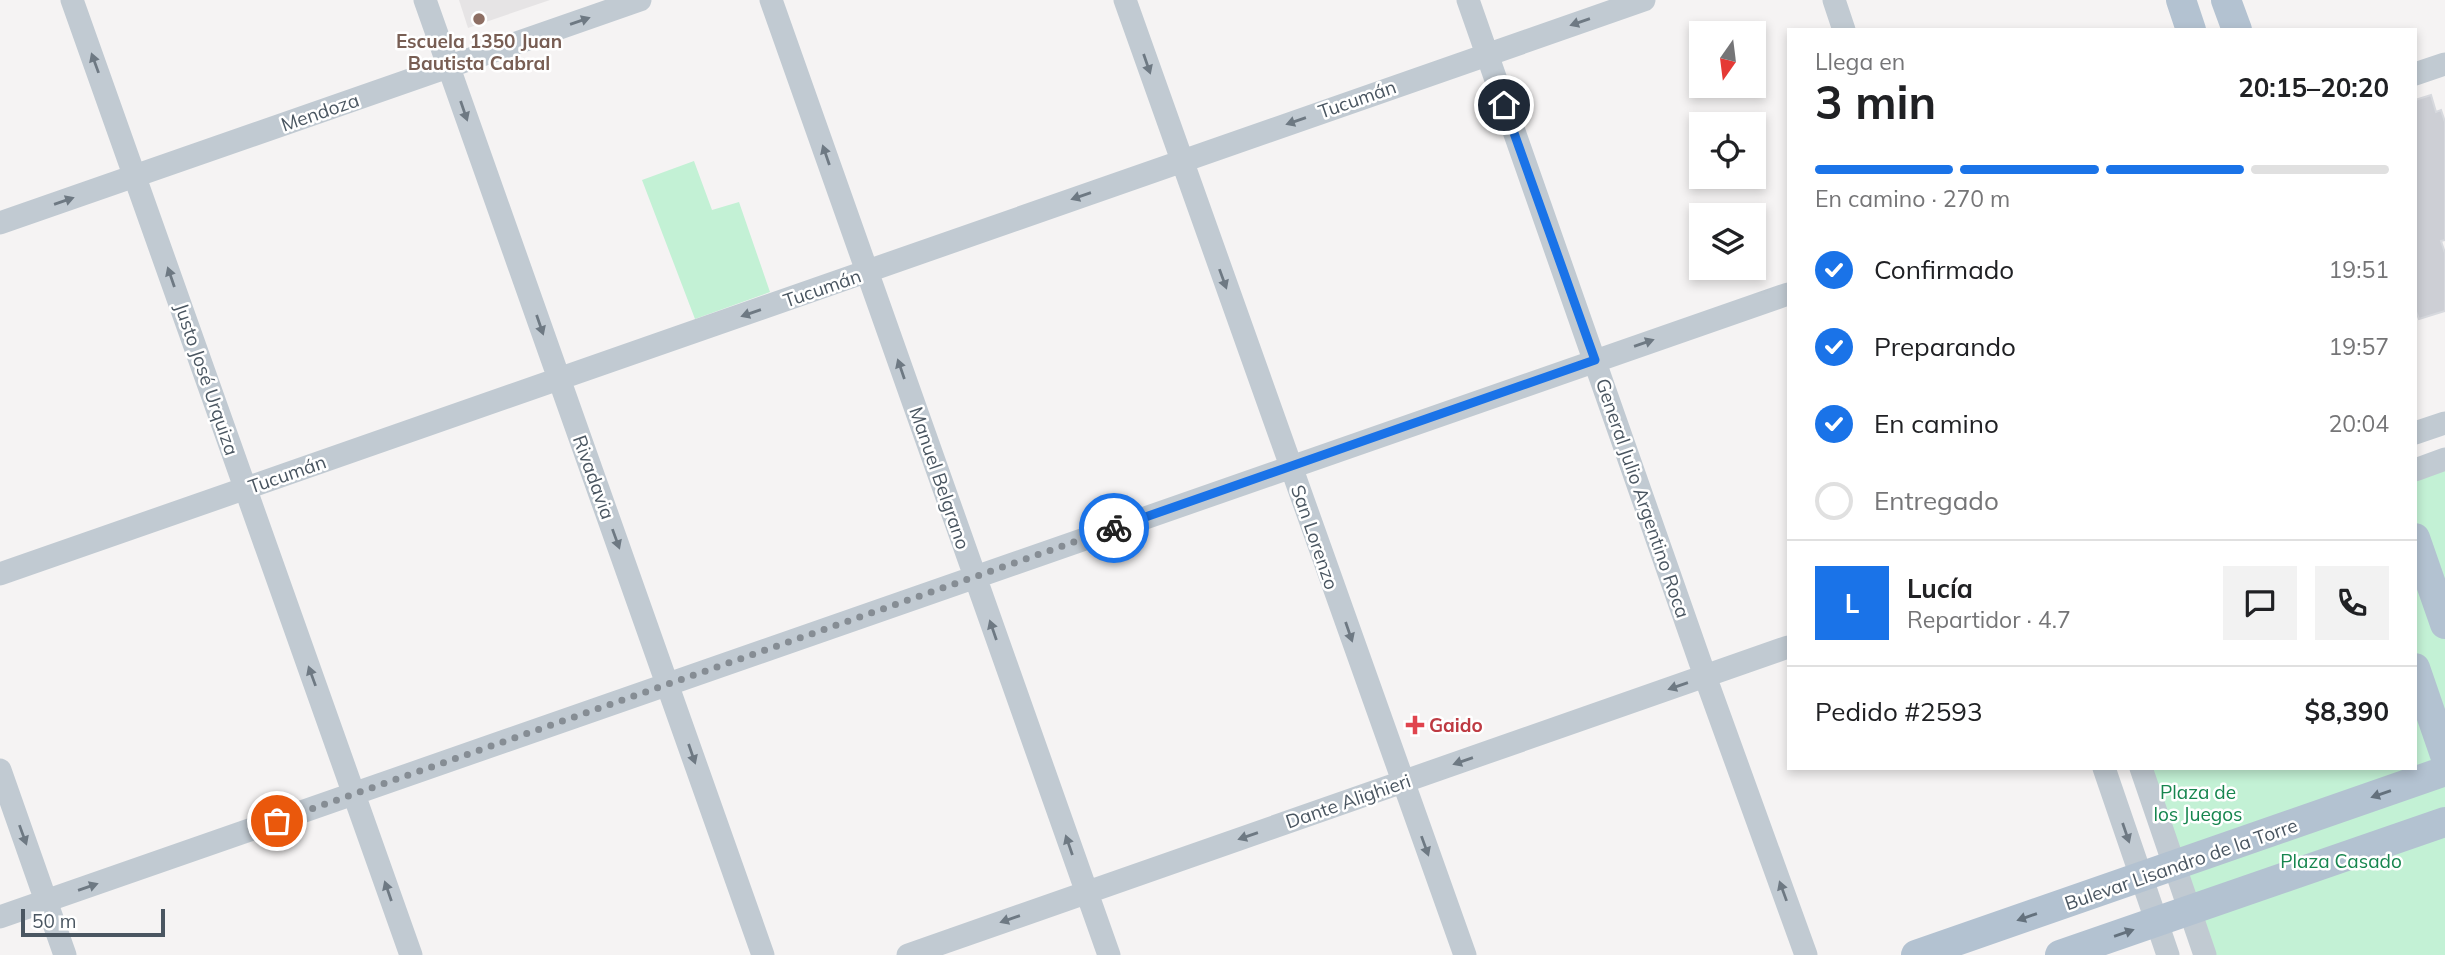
<!DOCTYPE html>
<html lang="es">
<head>
<meta charset="utf-8">
<style>
  body { margin:0; font-family:Mulish,sans-serif; background:#f2f2f2; color:#202124; height:100vh; display:flex; flex-direction:column; font-size:26px; white-space:nowrap }
  * { box-sizing:border-box; margin:0 }
  p { font-size:23px; color:#757577 }
  .icon { flex:none; width:38px; height:38px; fill:none; stroke:currentColor; stroke-width:2; stroke-linecap:round; stroke-linejoin:round }
  .map { position:relative; flex:1; overflow:hidden }
  .drawer { position:absolute; left:1787px; top:28px; width:630px; height:742px; display:flex; flex-direction:column; background:#fff; border-radius:0px; box-shadow:0 4px 10px #0003 }
  .drawer>* { flex:none }
  .needle { width:46px; rotate:194deg }
  .controls { position:absolute; left:1689px; top:21px; display:grid; gap:14px }
  .controls a { display:grid; place-items:center; width:77px; height:77px; border-radius:0px; background:#fff; box-shadow:0 4px 10px #0003; font-size:35px }
  .scale { position:absolute; left:21px; bottom:18px; width:144px; box-sizing:border-box; padding-left:7px; border:4px solid #4a5661; border-top:0; font-size:19px; line-height:24px; white-space:nowrap; color:#4a5661; -webkit-text-stroke:5px #fff; paint-order:stroke }
  .pin { position:absolute; display:grid; place-items:center; width:60px; height:60px; color:#fff; margin:-30px; border:4px solid #fff; border-radius:50%; box-shadow:0 2px 7px #0007 }
  .courier { position:absolute; display:grid; place-items:center; width:70px; height:70px; margin:-35px; border:5px solid #1a73e8; border-radius:50%; background:#fff; color:#222; box-shadow:0 2px 9px #0007 }
  .head em { font-style:normal; font-weight:700 }
  .head div { display:flex; flex-direction:column-reverse }
  .head { display:flex; align-items:center; justify-content:space-between; height:119px; padding:0 28px }
  h1 { font-size:46px; font-weight:700; line-height:52px }
  .bar { display:grid; grid-template-columns:repeat(4,1fr); gap:10px 7px; align-content:center; height:84px; padding:0 28px }
  .bar i { height:9px; border-radius:5px; background:#e0e0e0 }
  .bar .current { background:#1a73e8 }
  .bar p { grid-column:span 4 }
  .line { display:flex; align-items:center; gap:18px; padding:0 28px; border-top:2px solid #e0e0e0 }
  .line div { flex:1 }
  .round { display:grid; place-items:center; flex:none; width:74px; height:74px; border-radius:0px; background:#f2f2f2 }
  ol { padding:0 28px; list-style:none }
  li { display:flex; align-items:center; gap:21px; height:77px }
  li p { margin-inline-start:auto }
  li .icon { padding:7px; border-radius:50%; background:#1a73e8; color:#fff; stroke-width:4 }
  li:last-child { color:#757577 }
  li i { width:38px; height:38px; border:4px solid #e0e0e0; border-radius:50% }
  .map>svg:first-child { display:block }
</style>
</head>
<body>
<div class="map">
<svg width="2445" height="955" viewBox="0 0 2445 955">
  <rect width="100%" height="100%" fill="#f5f3f3"/>
  <path fill="#e6e4e5" d="M 459,0 L 550,0 L 468,28 Z"/>
  <path fill="#c3f1d5" d="M 694,161 L 712,210 L 739,202 L 770,292 L 695,319 L 642,180 Z
    M 2445,465 L 2445,955 L 2213,955 L 2148,768 L 2415,768 L 2415,475 Z"/>
  <path fill="#cdcfd5" stroke="#d7d9de" stroke-width="2" d="M 2431,95 L 2436,112 L 2441,110 L 2445,122 L 2445,240 L 2441,241 L 2445,253 L 2445,311 L 2419,319 L 2415,309 L 2415,100 Z"/>
  <g fill="none" stroke-linecap="round" stroke-linejoin="round">
    <path stroke="#c1cad2" stroke-width="23" d="M 72,0 L 411,955
      M 425,0 L 763,955
      M 771,0 L 1109,955
      M 1125,0 L 1465,955
      M 1468,0 L 1705,676 L 1806,955
      M 1834,0 L 1844,30
      M 2415,74 L 2445,64
      M 0,223 L 640,0
      M 2415,433 L 2445,423
      M 2415,470 L 2445,459
      M 0,574 L 1644,0
      M 2104,768 L 2168,955
      M 2141,768 L 2205,955
      M 0,770 L 65,955
      M 0,917 L 1788,294
      M 908,955 L 1788,647"/>
    <path stroke="#b3c2d1" stroke-width="30" d="M 2181,0 L 2191,30
      M 2226,0 L 2237,30
      M 2415,538 L 2445,624
      M 2415,668 L 2445,755
      M 1916,955 L 2445,771
      M 2060,955 L 2445,822"/>
  </g>
  <defs><path id="oneway-solid" d="M-6-.8H1V-3.2L6.5 0L1 3.2V.8H-6Z" transform="scale(1.75)"/></defs>
  <g fill="#6e7983">
    <use href="#oneway-solid" transform="translate(580 21) rotate(-19)"/>
    <use href="#oneway-solid" transform="translate(1580 22) rotate(161)"/>
    <use href="#oneway-solid" transform="translate(95 63) rotate(-110)"/>
    <use href="#oneway-solid" transform="translate(1147 64) rotate(71)"/>
    <use href="#oneway-solid" transform="translate(464 111) rotate(71)"/>
    <use href="#oneway-solid" transform="translate(1296 121) rotate(161)"/>
    <use href="#oneway-solid" transform="translate(826 155) rotate(-109)"/>
    <use href="#oneway-solid" transform="translate(1081 196) rotate(161)"/>
    <use href="#oneway-solid" transform="translate(64 201) rotate(-19)"/>
    <use href="#oneway-solid" transform="translate(171 277) rotate(-109)"/>
    <use href="#oneway-solid" transform="translate(1223 279) rotate(70)"/>
    <use href="#oneway-solid" transform="translate(751 313) rotate(161)"/>
    <use href="#oneway-solid" transform="translate(540 325) rotate(71)"/>
    <use href="#oneway-solid" transform="translate(1644 343) rotate(-19)"/>
    <use href="#oneway-solid" transform="translate(901 369) rotate(-109)"/>
    <use href="#oneway-solid" transform="translate(616 539) rotate(70)"/>
    <use href="#oneway-solid" transform="translate(993 630) rotate(-109)"/>
    <use href="#oneway-solid" transform="translate(1349 632) rotate(71)"/>
    <use href="#oneway-solid" transform="translate(312 676) rotate(-110)"/>
    <use href="#oneway-solid" transform="translate(1678 686) rotate(161)"/>
    <use href="#oneway-solid" transform="translate(692 754) rotate(71)"/>
    <use href="#oneway-solid" transform="translate(1463 761) rotate(161)"/>
    <use href="#oneway-solid" transform="translate(2126 833) rotate(71)"/>
    <use href="#oneway-solid" transform="translate(23 835) rotate(70)"/>
    <use href="#oneway-solid" transform="translate(1248 836) rotate(161)"/>
    <use href="#oneway-solid" transform="translate(1069 845) rotate(-109)"/>
    <use href="#oneway-solid" transform="translate(1425 846) rotate(70)"/>
    <use href="#oneway-solid" transform="translate(88 887) rotate(-19)"/>
    <use href="#oneway-solid" transform="translate(388 891) rotate(-109)"/>
    <use href="#oneway-solid" transform="translate(1783 891) rotate(-110)"/>
    <use href="#oneway-solid" transform="translate(1010 919) rotate(161)"/>
  </g>
  <g fill="#64717d">
    <use href="#oneway-solid" transform="translate(2381 794) rotate(161)"/>
    <use href="#oneway-solid" transform="translate(2027 917) rotate(161)"/>
    <use href="#oneway-solid" transform="translate(2124 933) rotate(-19)"/>
  </g>
  <g fill="none" stroke-linecap="round" stroke-linejoin="round">
    <path stroke="#868d94" stroke-width="7" stroke-dasharray="0 12.6" d="M 277,821 L 1114,528"/>
    <path stroke="#1a73e8" stroke-width="9" d="M 1114,528 L 1595,360 L 1504,105"/>
  </g>
  <circle fill="#8d6e63" stroke="#fff" stroke-width="2.5" cx="479" cy="19" r="7"/>
  <path fill="#e0444e" stroke="#fff" stroke-width="2.5" d="M1411.5 714.5h7v7h7v7h-7v7h-7v-7h-7v-7h7z"/>
  <g text-anchor="middle" stroke-width="5" stroke-linejoin="round" paint-order="stroke">
    <g font-size="19" font-weight="bold" fill="#785e54" stroke="#fff">
      <text x="479" y="48">Escuela 1350 Juan<tspan x="479" dy="22">Bautista Cabral</tspan></text>
    </g>
    <g font-size="19" fill="#4a5661" stroke="#fff">
      <text transform="translate(1357 99) rotate(-19)" y="7">Tucumán</text>
      <text transform="translate(320 112) rotate(-19)" y="7">Mendoza</text>
      <text transform="translate(822 288) rotate(-19)" y="7">Tucumán</text>
      <text transform="translate(207 379) rotate(71)" y="7">Justo José Urquiza</text>
      <text transform="translate(287 474) rotate(-19)" y="7">Tucumán</text>
      <text transform="translate(594 477) rotate(70)" y="7">Rivadavia</text>
      <text transform="translate(940 478) rotate(71)" y="7">Manuel Belgrano</text>
      <text transform="translate(1643 498) rotate(71)" y="7">General Julio Argentino Roca</text>
      <text transform="translate(1315 537) rotate(71)" y="7">San Lorenzo</text>
      <text transform="translate(1348 801) rotate(-19)" y="7">Dante Alighieri</text>
      <text transform="translate(2181 864) rotate(-19)" y="7">Bulevar Lisandro de la Torre</text>
    </g>
    <g font-size="19" font-weight="bold" fill="#be3a42" stroke="#fff" text-anchor="start">
      <text x="1429" y="732">Gaido</text>
    </g>
    <g font-size="19" fill="#17864f" stroke="#fff">
      <text x="2198" y="799">Plaza de<tspan x="2198" dy="22">los Juegos</tspan></text>
      <text x="2341" y="868">Plaza Casado</text>
    </g>
  </g>
</svg>
<div class="controls">
<a><svg class="needle" viewBox="-14 -14 28 28"><path d="M0-13l5 13h-10z" fill="#e53935"/><path d="M0 13l5-13h-10z" fill="#757577"/></svg></a>
<a><svg class="icon" aria-label="locate" viewBox="0 0 24 24"><circle cx="12" cy="12" r="6"/><path d="M12 2v4M12 18v4M2 12h4M18 12h4"/></svg></a>
<a><svg class="icon" aria-label="layers" viewBox="0 0 24 24"><path d="M12 4l9 5-9 5-9-5zM3 14l9 5 9-5"/></svg></a>
</div>
<div class="scale">50 m</div>
<div class="pin" style="left:277px;top:821px;background:#ea580c"><svg class="icon" aria-label="bag" viewBox="0 0 24 24"><path d="M5 8h14l-1 12H6zM9 8a3 3 0 0 1 6 0"/></svg></div>
<div class="pin" style="left:1504px;top:105px;background:#1f2937"><svg class="icon" aria-label="home" viewBox="0 0 24 24"><path d="M3 11l9-7 9 7M6 9v11h12V9"/></svg></div>
<div class="courier" style="left:1114px;top:528px"><svg class="icon" aria-label="bike" viewBox="0 0 24 24"><circle cx="6" cy="16" r="4"/><circle cx="18" cy="16" r="4"/><path d="M6 16l4-8h5l3 8M10 8l3 8H6M13 5h3"/></svg></div>
<section class="drawer">
<div class="head"><div><h1>3 min</h1><p>Llega en</p></div><em>20:15–20:20</em></div>
<div class="bar"><i class="current"></i><i class="current"></i><i class="current"></i><i></i><p>En camino · 270 m</p></div>
<ol>
<li><svg class="icon" aria-label="check" viewBox="0 0 24 24"><path d="M5 12l5 5 9-10"/></svg>Confirmado<p>19:51</p></li>
<li><svg class="icon" aria-label="check" viewBox="0 0 24 24"><path d="M5 12l5 5 9-10"/></svg>Preparando<p>19:57</p></li>
<li><svg class="icon" aria-label="check" viewBox="0 0 24 24"><path d="M5 12l5 5 9-10"/></svg>En camino<p>20:04</p></li>
<li><i></i>Entregado</li>
</ol>
<div class="line" style="height:126px"><b class="round" style="background:#1a73e8;color:#fff">L</b><div><b>Lucía</b><p>Repartidor · 4.7</p></div><a class="round"><svg class="icon" aria-label="chat" viewBox="0 0 24 24"><path d="M4 5h16v11H9l-5 4z"/></svg></a><a class="round"><svg class="icon" aria-label="phone" viewBox="0 0 24 24"><path d="M5 4h4l2 5-3 2q2 4 5 5l2-3 5 2v4C11 20 4 13 5 4z"/></svg></a></div>
<div class="line" style="height:91px"><div>Pedido #2593</div><b>$8,390</b></div>
</section>
</div>
</body>
</html>
